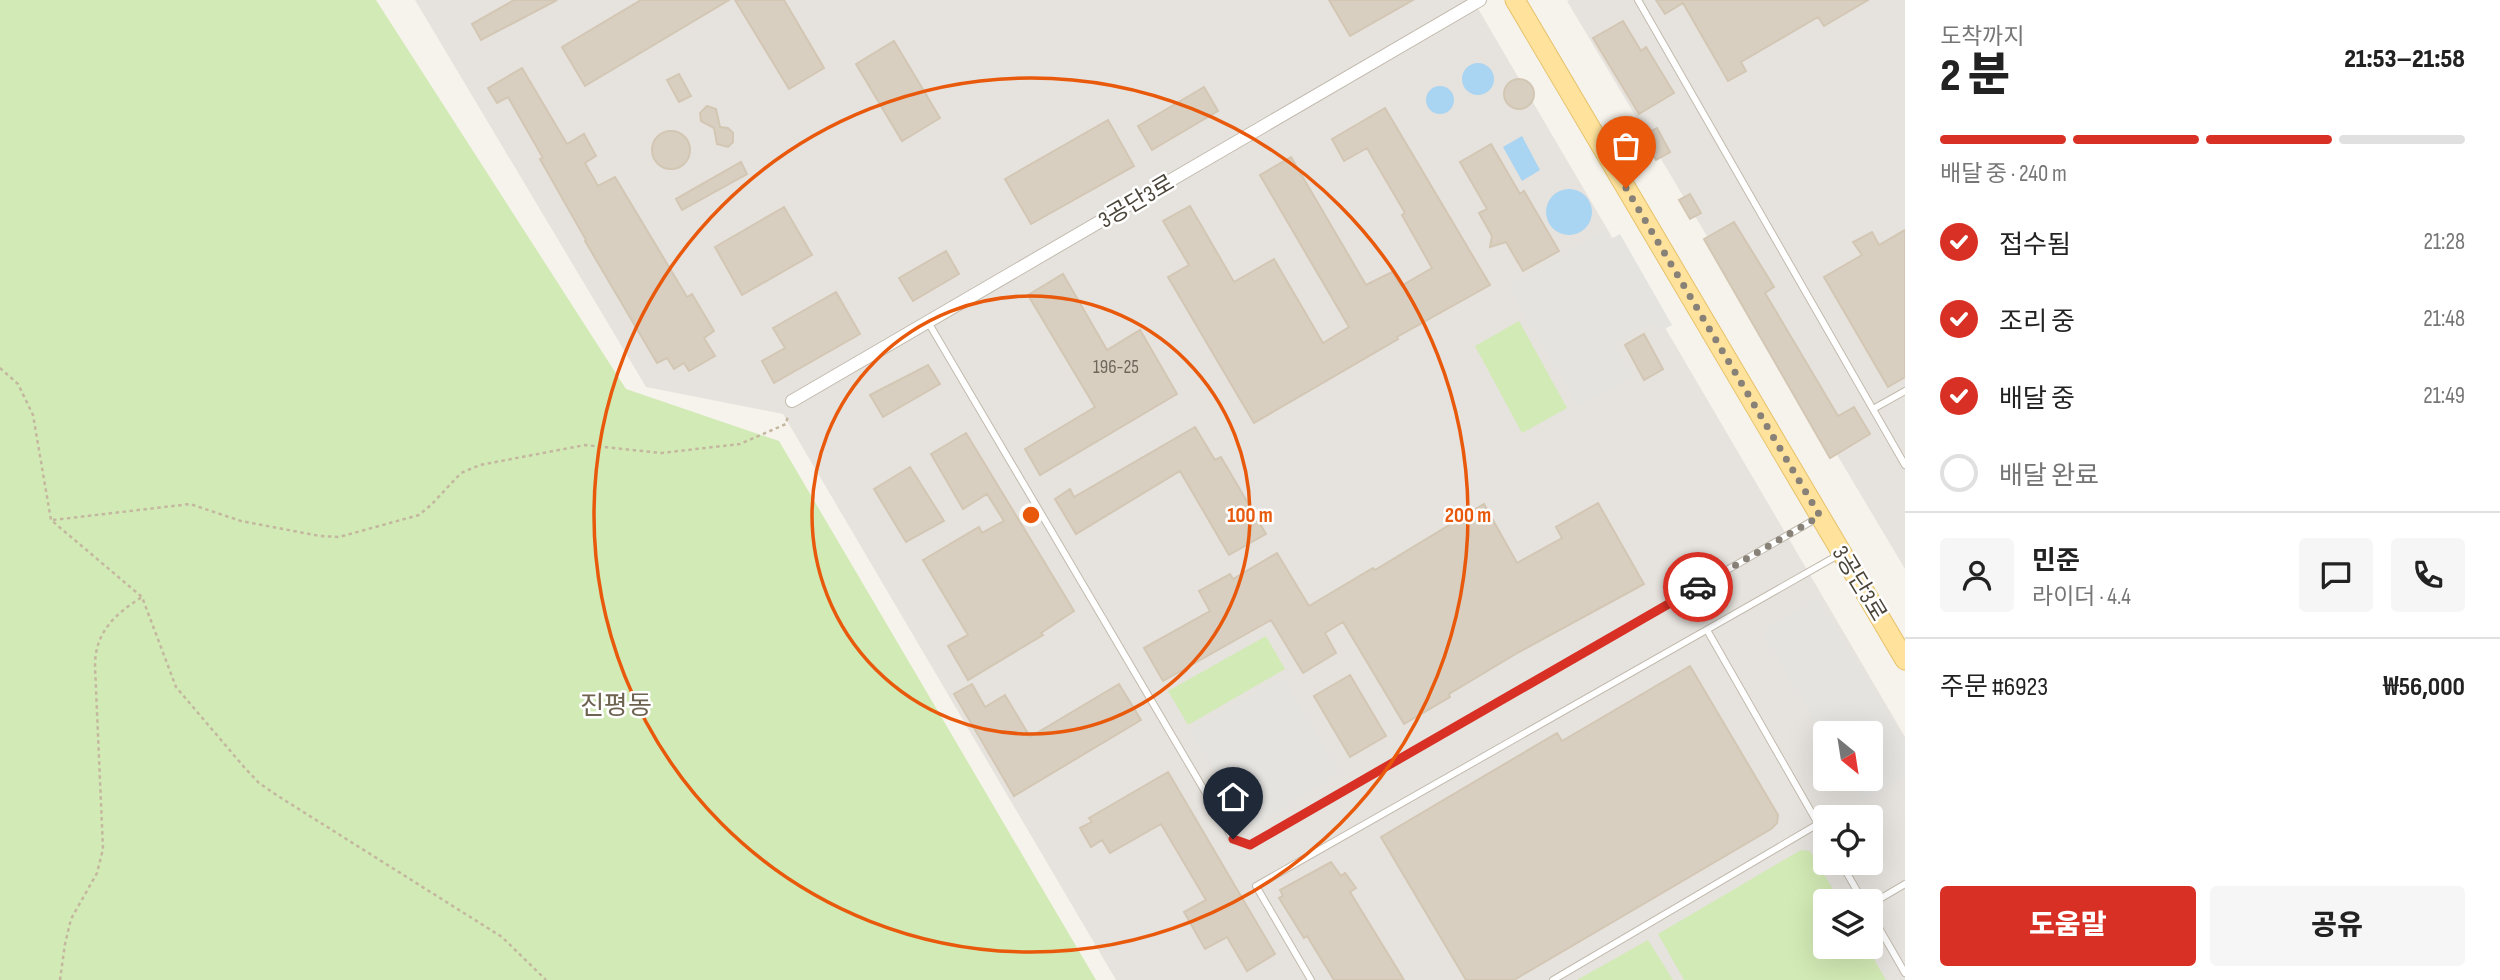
<!DOCTYPE html>
<html lang="ko">
<head>
<meta charset="utf-8">
<style>
  body { margin:0; font-family:"Sofia Sans Condensed","Noto Sans KR",sans-serif; background:#f6f6f6; color:#222; height:100vh; display:flex; flex-direction:column; font-size:26px; white-space:nowrap }
  * { box-sizing:border-box; margin:0 }
  p { font-size:23px; color:#767676 }
  .icon { flex:none; width:38px; height:38px; fill:none; stroke:currentColor; stroke-width:2; stroke-linecap:round; stroke-linejoin:round }
  .map { position:relative; flex:1; overflow:hidden }
  .side { display:flex; flex-direction:column; background:#fff; width:595px }
  .side>* { flex:none }
  .needle { width:46px; rotate:150deg }
  .fabs { position:absolute; left:1813px; top:721px; display:grid; gap:14px }
  .fabs a { display:grid; place-items:center; width:70px; height:70px; border-radius:7px; background:#fff; box-shadow:0 7px 28px #0002; font-size:35px }
  .pin { position:absolute; display:grid; place-items:center; width:60px; height:60px; color:#fff; margin:-72px -30px; border-radius:50% 50% 50% 0; rotate:-45deg; box-shadow:0 0 7px #0007 }
  .pin .icon { rotate:45deg }
  .courier { position:absolute; display:grid; place-items:center; width:70px; height:70px; margin:-35px; border:5px solid #d93025; border-radius:50%; background:#fff; color:#222; box-shadow:0 2px 9px #0007 }
  .summary em { font-style:normal; font-weight:800 }
  .summary div { display:flex; flex-direction:column-reverse }
  .summary { display:flex; align-items:center; justify-content:space-between; height:119px; padding:0 35px }
  h1 { font-size:46px; font-weight:800; line-height:52px }
  .bar { display:grid; grid-template-columns:repeat(4,1fr); gap:10px 7px; align-content:center; height:84px; padding:0 35px }
  .bar i { height:9px; border-radius:5px; background:#e0e0e0 }
  .bar .current { background:#d93025 }
  .bar p { grid-column:span 4 }
  .line { display:flex; align-items:center; gap:18px; padding:0 35px; border-top:2px solid #e0e0e0 }
  .line div { flex:1 }
  .round { display:grid; place-items:center; flex:none; width:74px; height:74px; border-radius:7px; background:#f6f6f6 }
  ol { padding:0 35px; list-style:none }
  li { display:flex; align-items:center; gap:21px; height:77px }
  li p { margin-inline-start:auto }
  li .icon { padding:7px; border-radius:50%; background:#d93025; color:#fff; stroke-width:4 }
  li:last-child { color:#767676 }
  li i { width:38px; height:38px; border:4px solid #e0e0e0; border-radius:50% }
  .action { display:flex; gap:14px; margin-top:auto; padding:14px 35px }
  .action a { flex:1; height:80px; border-radius:7px; background:#d93025; color:#fff; font-size:28px; font-weight:800; line-height:80px; text-align:center }
  .action a+a { background:#f6f6f6; color:#222 }
  main { display:flex; flex:1; min-height:0 }
  .map>svg:first-child { display:block }
</style>
</head>
<body>
<main>
<div class="map">
<svg width="1905" height="980" viewBox="0 0 1905 980">
  <rect width="100%" height="100%" fill="#f6f3ec"/>
  <path fill="#e6e2dd" fill-rule="evenodd" d="M 415,0 L 1473,0 L 1905,737 L 1905,980 L 1116,980 L 783,414 L 646,387 ZM 1825,733 L 1871,733 L 1871,779 L 1825,779 ZM 1825,817 L 1871,817 L 1871,863 L 1825,863 ZM 1825,901 L 1871,901 L 1871,947 L 1825,947 Z
    M 1570,0 L 1905,0 L 1905,569 L 1567,1 Z"/>
  <path fill="#d2eab5" d="M 0,0 L 376,0 L 626,389 L 779,441 L 1096,980 L 0,980 Z
    M 1519,321 L 1567,408 L 1522,433 L 1475,346 Z
    M 1266,636 L 1285,669 L 1188,725 L 1168,691 Z
    M 1801,850 L 1810,851 L 1840,901 L 1825,901 L 1825,947 L 1867,947 L 1886,980 L 1684,980 L 1658,934 Z
    M 1648,940 L 1673,980 L 1577,980 Z"/>
  <path fill="#e5e3e0" d="M 1604,231 L 1609,240 L 1620,234 L 1672,325 L 1659,332 L 1653,322 L 1615,344 L 1633,376 L 1578,407 L 1508,286 Z
    M 1818,598 L 1905,742 L 1905,776 L 1863,801 L 1850,779 L 1871,779 L 1871,733 L 1825,733 L 1825,738 L 1762,632 Z
    M 1282,677 L 1340,772 L 1255,825 L 1245,823 L 1190,730 Z"/>
  <path fill="#a9d4f2" d="M1462 79a16 16 0 1 1 32 0a16 16 0 1 1-32 0Z
    M1426 100a14 14 0 1 1 28 0a14 14 0 1 1-28 0Z
    M 1522,136 L 1540,170 L 1522,181 L 1503,147 Z
    M1546 212a23 23 0 1 1 46 0a23 23 0 1 1-46 0Z"/>
  <path fill="#d8cfc1" stroke="#d3c7b4" stroke-width="2" d="M 514,0 L 557,0 L 481,40 L 472,24 Z
    M 641,0 L 729,0 L 585,86 L 562,47 Z
    M 735,0 L 784,0 L 824,68 L 789,89 Z
    M 1329,0 L 1413,0 L 1350,36 Z
    M 1656,0 L 1868,0 L 1824,26 L 1818,17 L 1741,62 L 1746,71 L 1728,81 L 1683,3 L 1665,14 Z
    M 1623,21 L 1641,51 L 1646,47 L 1674,93 L 1639,114 L 1593,38 Z
    M 894,41 L 940,118 L 902,141 L 856,64 Z
    M 522,68 L 567,144 L 584,134 L 596,156 L 585,163 L 598,186 L 615,177 L 687,297 L 692,294 L 714,331 L 704,338 L 715,356 L 689,371 L 684,363 L 674,369 L 667,358 L 657,363 L 585,241 L 586,240 L 540,159 L 543,158 L 508,97 L 497,103 L 488,88 Z
    M 679,74 L 691,96 L 679,102 L 667,80 Z
    M1504 94a15 15 0 1 1 30 0a15 15 0 1 1-30 0Z
    M 1204,87 L 1218,111 L 1152,150 L 1138,126 Z
    M 707,106 L 716,109 L 720,127 L 728,128 L 733,133 L 733,142 L 728,147 L 717,144 L 714,128 L 701,121 L 700,113 Z
    M 1385,108 L 1490,285 L 1397,337 L 1398,339 L 1254,423 L 1168,277 L 1189,265 L 1163,221 L 1190,206 L 1234,282 L 1274,259 L 1323,343 L 1349,327 L 1260,175 L 1291,157 L 1366,285 L 1392,272 L 1401,286 L 1432,268 L 1402,215 L 1405,213 L 1367,148 L 1344,161 L 1332,139 Z
    M 1108,120 L 1134,166 L 1031,224 L 1005,179 Z
    M 1657,128 L 1670,152 L 1656,160 L 1642,136 Z
    M652 150a19 19 0 1 1 38 0a19 19 0 1 1-38 0Z
    M 1491,144 L 1520,194 L 1524,191 L 1559,251 L 1523,271 L 1506,242 L 1490,247 L 1492,236 L 1479,213 L 1487,209 L 1460,162 Z
    M 741,162 L 747,174 L 682,210 L 676,199 Z
    M 1690,194 L 1701,213 L 1690,219 L 1679,200 Z
    M 784,207 L 812,255 L 742,295 L 715,247 Z
    M 1734,222 L 1774,287 L 1765,293 L 1838,416 L 1854,407 L 1870,434 L 1830,458 L 1704,239 Z
    M 1905,230 L 1905,377 L 1888,387 L 1824,277 L 1862,255 L 1853,242 L 1872,232 L 1879,245 Z
    M 946,251 L 959,274 L 913,301 L 899,278 Z
    M 1063,274 L 1107,350 L 1140,330 L 1177,394 L 1040,475 L 1025,449 L 1095,407 L 1028,295 Z
    M 836,292 L 860,334 L 774,383 L 762,361 L 785,348 L 773,328 Z
    M 1644,334 L 1663,369 L 1644,380 L 1625,345 Z
    M 928,365 L 940,384 L 883,417 L 870,395 Z
    M 1195,427 L 1215,460 L 1221,457 L 1266,534 L 1229,555 L 1180,471 L 1076,534 L 1055,499 L 1070,489 L 1074,497 Z
    M 966,433 L 1074,611 L 1041,633 L 1043,635 L 968,680 L 948,646 L 968,635 L 923,560 L 979,527 L 982,533 L 1004,521 L 987,494 L 963,509 L 931,454 Z
    M 910,467 L 944,521 L 906,542 L 874,489 Z
    M 1598,503 L 1644,584 L 1519,652 L 1449,694 L 1450,697 L 1404,724 L 1343,622 L 1325,633 L 1336,653 L 1303,673 L 1271,620 L 1163,681 L 1144,648 L 1210,611 L 1199,591 L 1230,574 L 1233,579 L 1277,553 L 1309,606 L 1373,568 L 1375,570 L 1484,504 L 1517,563 L 1562,538 L 1556,527 Z
    M 1690,666 L 1778,815 L 1777,823 L 1771,829 L 1514,980 L 1466,980 L 1381,837 L 1557,733 L 1562,741 Z
    M 1350,675 L 1386,736 L 1350,757 L 1314,696 Z
    M 972,684 L 985,707 L 1005,695 L 1030,737 L 1119,684 L 1141,720 L 1014,796 L 954,694 Z
    M 1168,772 L 1275,954 L 1247,971 L 1227,937 L 1205,949 L 1184,912 L 1206,900 L 1161,824 L 1110,853 L 1102,840 L 1091,847 L 1080,828 L 1092,822 L 1089,818 Z
    M 1331,862 L 1341,876 L 1345,873 L 1356,888 L 1350,892 L 1404,980 L 1334,980 L 1307,936 L 1304,938 L 1279,898 L 1283,896 L 1280,890 Z"/>
  <g fill="none" stroke-linecap="round" stroke-linejoin="round">
    <defs>
      <path id="service" d="M 1638,0 L 1905,465
        M 928,322 L 1233,839 L 1250,845 L 1819,517
        M 1873,409 L 1905,391
        M 1707,630 L 1825,836
        M 1841,863 L 1863,901
        M 1871,904 L 1905,884
        M 1871,914 L 1905,973
        M 1311,980 L 1256,886 L 1840,554
        M 1553,980 L 1818,824"/>
      <path id="minor" d="M 792,401 L 1480,0"/>
      <path id="primary" d="M 1515,0 L 1905,660"/>
    </defs>
    <use href="#service" stroke="#c2bbae" stroke-width="8"/>
    <use href="#minor" stroke="#c2bbae" stroke-width="14"/>
    <use href="#primary" stroke="#e6c16a" stroke-width="21"/>
    <path stroke="#c4b79f" stroke-width="2.5" stroke-dasharray="3.5 3.5" stroke-linecap="butt" d="M 0,368 L 18,384 L 33,415 L 51,520 L 142,597 L 176,687 L 244,767 L 259,783 L 278,796 L 502,937 L 546,980
      M 53,520 L 190,504 L 241,521 L 320,536 L 339,537 L 419,515 L 431,505 L 461,473 L 480,465 L 585,445 L 661,453 L 740,444 L 786,424 L 788,415
      M 60,980 L 65,944 L 71,919 L 97,873 L 103,849 L 95,666 C 95,632 115,614 142,597"/>
    <use href="#service" stroke="#fff" stroke-width="6"/>
    <use href="#minor" stroke="#fff" stroke-width="12"/>
    <use href="#primary" stroke="#ffe39c" stroke-width="19"/>
  </g>
  <g fill="none" stroke-linecap="round" stroke-linejoin="round">
    <path stroke="#878178" stroke-width="7" stroke-dasharray="0 12.6" d="M 1626,188 L 1820,516 L 1698,587"/>
    <path stroke="#d93025" stroke-width="9" d="M 1233,839 L 1250,845 L 1698,587"/>
  </g>
  <g fill="none" stroke="#e8590c" stroke-width="3.5">
    <circle cx="1031" cy="515" r="219"/>
    <circle cx="1031" cy="515" r="437"/>
  </g>
  <g text-anchor="middle" stroke-width="5" stroke-linejoin="round" paint-order="stroke">
    <g font-size="19" fill="#6e675b">
      <text x="1116" y="373">196-25</text>
    </g>
    <g font-size="23" fill="#4b4439" stroke="#fff">
      <text transform="translate(1136 201) rotate(-30)" y="8">3공단3로</text>
      <text transform="translate(1860 583) rotate(59)" y="8">3공단3로</text>
    </g>
    <g font-size="26" fill="#6e6250" stroke="#fff">
      <text x="616" y="714">진평동</text>
    </g>
  </g>
  <circle cx="1031" cy="515" r="10" fill="#e8590c" stroke="#fff" stroke-width="3.5"/>
  <g font-size="21" text-anchor="middle" font-weight="bold" fill="#e8590c" stroke="#fff" stroke-width="5" stroke-linejoin="round" paint-order="stroke">
    <text x="1250" y="522">100 m</text>
    <text x="1468" y="522">200 m</text>
  </g>
</svg>
<div class="fabs">
<a><svg class="needle" viewBox="-14 -14 28 28"><path d="M0-13l5 13h-10z" fill="#e53935"/><path d="M0 13l5-13h-10z" fill="#767676"/></svg></a>
<a><svg class="icon" aria-label="locate" viewBox="0 0 24 24"><circle cx="12" cy="12" r="6"/><path d="M12 2v4M12 18v4M2 12h4M18 12h4"/></svg></a>
<a><svg class="icon" aria-label="layers" viewBox="0 0 24 24"><path d="M12 4l9 5-9 5-9-5zM3 14l9 5 9-5"/></svg></a>
</div>
<div class="pin" style="left:1626px;top:188px;background:#ea580c"><svg class="icon" aria-label="bag" viewBox="0 0 24 24"><path d="M5 8h14l-1 12H6zM9 8a3 3 0 0 1 6 0"/></svg></div>
<div class="pin" style="left:1233px;top:839px;background:#1f2937"><svg class="icon" aria-label="home" viewBox="0 0 24 24"><path d="M3 11l9-7 9 7M6 9v11h12V9"/></svg></div>
<div class="courier" style="left:1698px;top:587px"><svg class="icon" aria-label="car" viewBox="0 0 24 24"><path d="M5 17H2v-5l4-1 3-4h7l3 4 3 1v5h-3M9 17h6M6 11h13"/><circle cx="7" cy="17" r="2"/><circle cx="17" cy="17" r="2"/></svg></div>
</div>
<section class="side">
<div class="summary"><div><h1>2 분</h1><p>도착까지</p></div><em>21:53–21:58</em></div>
<div class="bar"><i class="current"></i><i class="current"></i><i class="current"></i><i></i><p>배달 중 · 240 m</p></div>
<ol>
<li><svg class="icon" aria-label="check" viewBox="0 0 24 24"><path d="M5 12l5 5 9-10"/></svg>접수됨<p>21:28</p></li>
<li><svg class="icon" aria-label="check" viewBox="0 0 24 24"><path d="M5 12l5 5 9-10"/></svg>조리 중<p>21:48</p></li>
<li><svg class="icon" aria-label="check" viewBox="0 0 24 24"><path d="M5 12l5 5 9-10"/></svg>배달 중<p>21:49</p></li>
<li><i></i>배달 완료</li>
</ol>
<div class="line" style="height:126px"><a class="round"><svg class="icon" aria-label="person" viewBox="0 0 24 24"><circle cx="12" cy="8" r="4"/><path d="M4 21q1-7 8-7t8 7"/></svg></a><div><b>민준</b><p>라이더 · 4.4</p></div><a class="round"><svg class="icon" aria-label="chat" viewBox="0 0 24 24"><path d="M4 5h16v11H9l-5 4z"/></svg></a><a class="round"><svg class="icon" aria-label="phone" viewBox="0 0 24 24"><path d="M5 4h4l2 5-3 2q2 4 5 5l2-3 5 2v4C11 20 4 13 5 4z"/></svg></a></div>
<div class="line" style="height:91px"><div>주문 #6923</div><b>₩56,000</b></div>
<div class="action"><a>도움말</a><a>공유</a></div>
</section>
</main>
</body>
</html>
